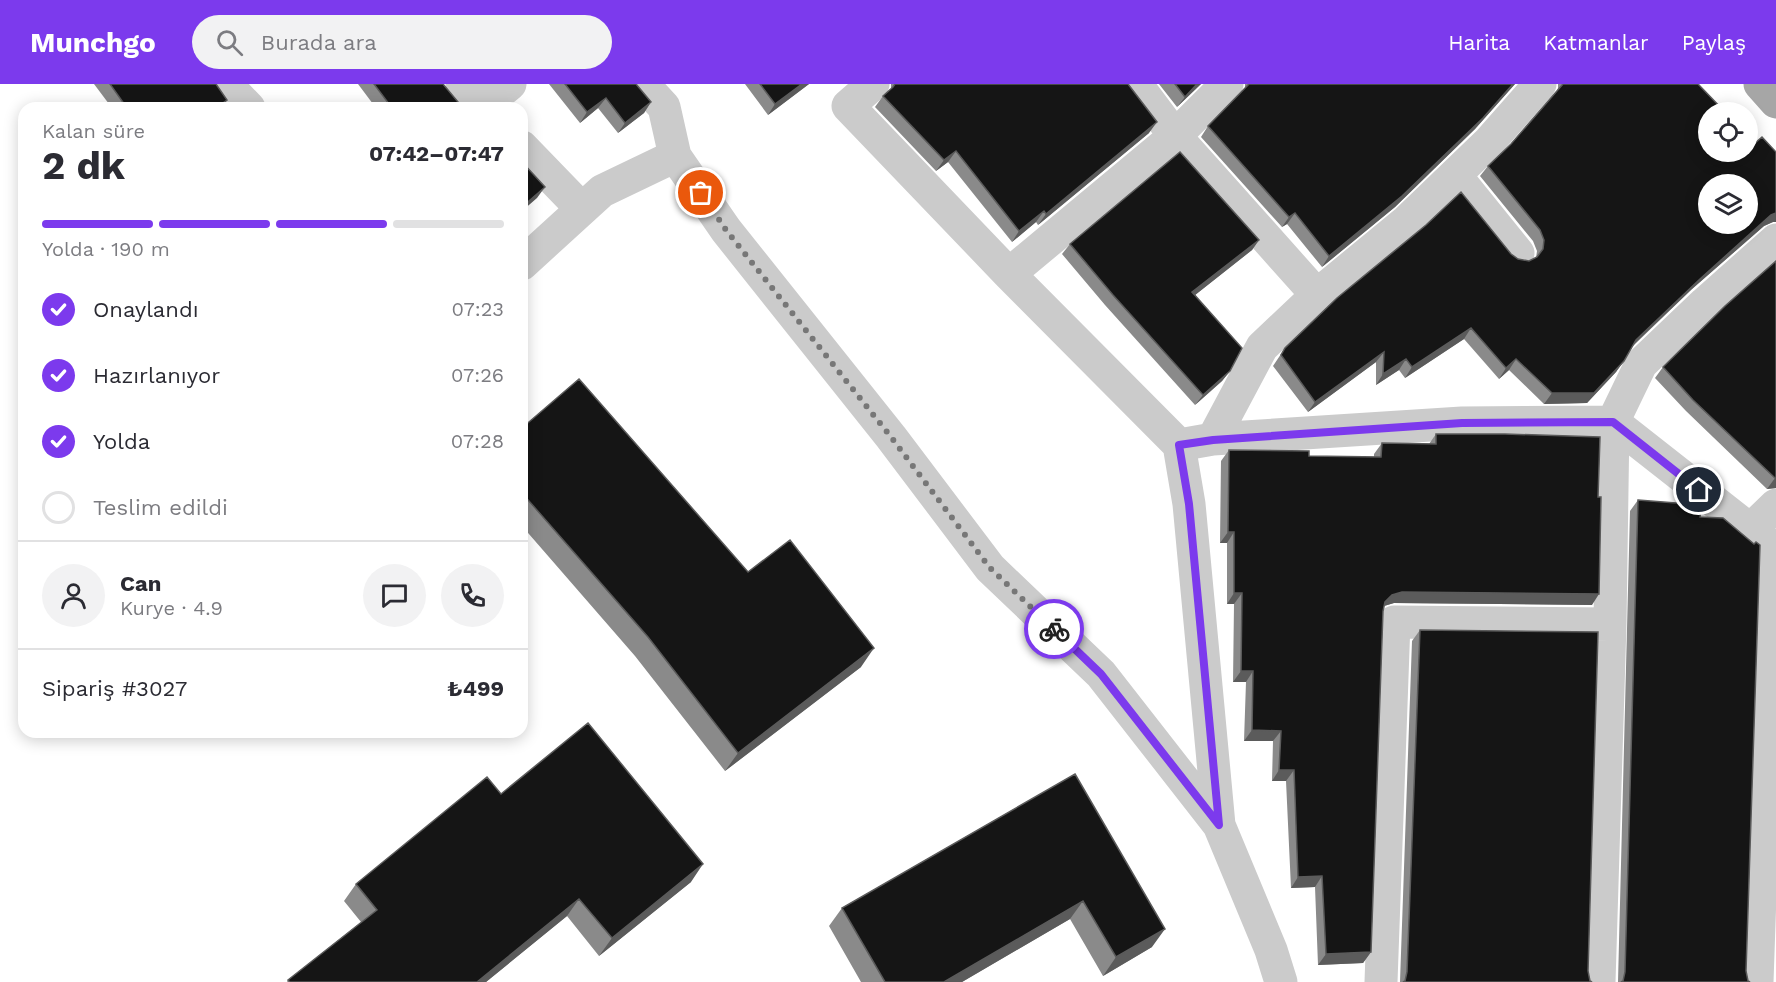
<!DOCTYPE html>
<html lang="tr">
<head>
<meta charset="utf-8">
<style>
  body { margin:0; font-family:"Work Sans",sans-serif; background:#f2f2f3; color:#2b2b33; height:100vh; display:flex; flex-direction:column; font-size:22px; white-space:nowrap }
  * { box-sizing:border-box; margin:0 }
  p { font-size:20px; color:#7c7c81 }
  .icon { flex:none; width:33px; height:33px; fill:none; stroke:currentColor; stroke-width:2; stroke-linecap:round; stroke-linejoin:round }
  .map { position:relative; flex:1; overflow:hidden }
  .details { position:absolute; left:18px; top:18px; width:510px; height:636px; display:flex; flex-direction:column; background:#fff; border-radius:18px; box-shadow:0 3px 15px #0003 }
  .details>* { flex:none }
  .buttons { position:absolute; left:1698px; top:18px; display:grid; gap:12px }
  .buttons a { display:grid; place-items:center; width:60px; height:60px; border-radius:50%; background:#fff; box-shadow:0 3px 15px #0003; font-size:30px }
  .pin { position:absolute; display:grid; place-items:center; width:51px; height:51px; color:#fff; margin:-26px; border:3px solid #fff; border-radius:50%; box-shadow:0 2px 6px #0007 }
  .courier { position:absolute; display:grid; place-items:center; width:60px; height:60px; margin:-30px; border:4px solid #7c3aed; border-radius:50%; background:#fff; color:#222; box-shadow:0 2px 8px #0007 }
  .headline em { font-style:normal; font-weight:700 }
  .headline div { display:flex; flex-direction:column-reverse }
  .headline { display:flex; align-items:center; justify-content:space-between; height:102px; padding:0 24px }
  h1 { font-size:39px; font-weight:700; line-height:45px }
  .bar { display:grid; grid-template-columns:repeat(4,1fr); gap:9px 6px; align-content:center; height:72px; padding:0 24px }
  .bar i { height:8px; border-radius:4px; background:#e1e1e2 }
  .bar .selected { background:#7c3aed }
  .bar p { grid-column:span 4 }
  .line { display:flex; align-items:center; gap:15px; padding:0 24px; border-top:2px solid #e1e1e2 }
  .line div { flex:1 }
  .round { display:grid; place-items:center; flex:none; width:63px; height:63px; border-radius:32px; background:#f2f2f3 }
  ol { padding:0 24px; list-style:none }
  li { display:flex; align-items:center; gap:18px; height:66px }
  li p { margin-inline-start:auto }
  li .icon { padding:6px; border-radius:50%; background:#7c3aed; color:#fff; stroke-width:4 }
  li:last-child { color:#7c7c81 }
  li i { width:33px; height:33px; border:3px solid #e1e1e2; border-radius:50% }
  header { display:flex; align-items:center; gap:36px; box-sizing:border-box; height:84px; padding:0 30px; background:#7c3aed; color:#fff }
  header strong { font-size:28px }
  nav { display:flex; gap:33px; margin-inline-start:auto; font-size:21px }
  .search { width:420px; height:54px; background:#f2f2f3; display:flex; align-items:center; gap:15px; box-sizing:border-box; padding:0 21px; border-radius:33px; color:#7c7c81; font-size:22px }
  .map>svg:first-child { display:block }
</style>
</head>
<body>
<header>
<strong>Munchgo</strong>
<div class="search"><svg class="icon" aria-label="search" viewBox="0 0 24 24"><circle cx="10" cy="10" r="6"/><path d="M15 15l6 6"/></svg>Burada ara</div>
<nav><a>Harita</a><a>Katmanlar</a><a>Paylaş</a></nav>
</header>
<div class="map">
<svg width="1776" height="898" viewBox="0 0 1776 898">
  <rect width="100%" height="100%" fill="#fff"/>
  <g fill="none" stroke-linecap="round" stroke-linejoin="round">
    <path stroke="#cbcbcb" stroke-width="33" d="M 226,0 L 249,24
      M 462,0 L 484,24
      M 643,0 L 664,23 L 675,72 L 726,146 L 891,353 L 990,484 L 1101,590 L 1219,741 L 1271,866 L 1281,898
      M 873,0 L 848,22 L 1009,190 L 1179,361 L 1213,355 L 1262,263 L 1317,211
      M 1136,0 L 1175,52 L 1317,211 L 1407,137 L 1489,58 L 1540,0
      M 481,24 L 510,0
      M 522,63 L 582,125
      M 1455,91 L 1518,169
      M 522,180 L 602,107 L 675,72
      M 1009,190 L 1175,52 L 1227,0
      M 1213,355 L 1462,339 L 1613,338 L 1776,466
      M 1179,361 L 1189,420 L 1219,741
      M 1750,446 L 1776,421
      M 1381,898 L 1394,538 L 1610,540
      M 1599,898 L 1610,540 L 1613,338 L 1641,280 L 1705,219 L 1776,156
      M 1757,898 L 1772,463"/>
    <path stroke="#a6a6a6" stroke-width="33" d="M 1760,0 L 1776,18"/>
  </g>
  <path fill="#8a8a8a" d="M 94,0 L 216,0 L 227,16 L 221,24 L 112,24 Z
    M 358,0 L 443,0 L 463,24 L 376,24 Z
    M 549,0 L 636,0 L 651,18 L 644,29 L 618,49 L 598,24 L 580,39 Z
    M 745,0 L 809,0 L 768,31 Z
    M 891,0 L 1128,0 L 1149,49 L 1038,141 L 1036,138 L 1012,158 L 948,78 L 936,87 L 875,23 L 883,12 L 891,5 Z
    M 1159,0 L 1201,0 L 1177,23 Z
    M 1245,0 L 1515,0 L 1475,45 L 1395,123 L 1322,183 L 1287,140 L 1282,143 L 1201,53 L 1208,42 L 1245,5 Z
    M 1558,0 L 1698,0 L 1773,138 L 1764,142 L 1692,205 L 1632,263 L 1616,288 L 1587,319 L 1544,320 L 1509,286 L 1499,295 L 1464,255 L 1405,294 L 1399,286 L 1376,301 L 1376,278 L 1308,328 L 1273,282 L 1285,264 L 1511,170 L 1518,175 L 1529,177 L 1536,174 L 1537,167 L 1533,157 L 1480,92 L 1488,82 L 1511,60 L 1557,7 L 1558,4 Z
    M 1259,156 L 1252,166 L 1195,211 L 1230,287 L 1222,297 L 1195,321 L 1105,221 L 1062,170 L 1070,160 Z
    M 1776,177 L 1776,404 L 1767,405 L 1686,327 L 1655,294 L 1663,283 Z
    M 522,344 L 748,488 L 861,583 L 725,687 L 635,572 L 522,442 Z
    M 1436,350 L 1592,521 L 1394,519 L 1384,522 L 1383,527 L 1371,868 L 1363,879 L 1318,881 L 1315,803 L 1291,804 L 1286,697 L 1272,697 L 1273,657 L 1244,657 L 1246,598 L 1233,598 L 1234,520 L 1227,520 L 1227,459 L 1220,459 L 1221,377 L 1229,366 L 1309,372 L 1374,373 L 1374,370 L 1382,359 L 1429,360 Z
    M 1638,416 L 1700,433 L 1746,887 L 1748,897 L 1750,898 L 1618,898 L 1630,427 Z
    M 1420,546 L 1588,887 L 1590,897 L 1592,898 L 1400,898 L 1412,557 Z
    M 1075,690 L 1152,863 L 1103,892 L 1070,835 L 962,898 L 861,898 L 829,842 L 842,824 Z
    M 501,710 L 691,798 L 599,872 L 567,832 L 486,898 L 287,898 L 288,896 L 361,838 L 344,817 L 356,800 Z"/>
  <path fill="#5b5b5b" d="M 802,0 L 809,0 L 768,31 L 775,20 Z
    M 1197,0 L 1201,0 L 1177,23 L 1185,13 Z
    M 1513,0 L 1515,0 L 1475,45 L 1395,123 L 1322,183 L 1329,172 Z
    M 606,14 L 598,24 L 580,39 L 587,28 Z
    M 227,16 L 221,24 L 216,24 Z
    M 651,18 L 644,29 L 618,49 L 625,39 Z
    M 1157,38 L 1149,49 L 1038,141 L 1046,130 Z
    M 956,67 L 948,78 L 936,87 L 944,76 Z
    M 545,103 L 537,114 L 522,127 L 522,123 Z
    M 1044,127 L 1036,138 L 1012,158 L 1019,147 Z
    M 1295,129 L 1287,140 L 1282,143 L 1289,133 Z
    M 1776,129 L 1776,138 L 1773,138 L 1764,142 L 1692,205 L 1628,266 L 1636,256 L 1700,195 L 1771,131 Z
    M 1259,156 L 1252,166 L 1185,219 L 1192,208 Z
    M 1471,244 L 1464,255 L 1405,294 L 1412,283 Z
    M 1384,268 L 1376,278 L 1308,328 L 1315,318 Z
    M 1406,275 L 1399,286 L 1376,301 L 1383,290 Z
    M 1516,275 L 1509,286 L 1499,295 L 1506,284 Z
    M 1624,277 L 1616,288 L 1587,319 L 1544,320 L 1552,309 Z
    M 1230,287 L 1222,297 L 1195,321 L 1203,311 Z
    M 1775,394 L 1776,394 L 1776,404 L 1767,405 Z
    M 1228,448 L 1234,448 L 1227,459 L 1220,459 Z
    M 1402,508 L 1599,510 L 1592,521 L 1394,519 L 1384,522 L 1385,518 L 1392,511 Z
    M 1234,509 L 1242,509 L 1234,520 L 1227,520 Z
    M 874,564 L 861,583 L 725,687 L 738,669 Z
    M 1241,587 L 1253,587 L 1246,598 L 1233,598 Z
    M 1252,646 L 1281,647 L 1273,657 L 1244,657 Z
    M 1279,686 L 1294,686 L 1286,697 L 1272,697 Z
    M 703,780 L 691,798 L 599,872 L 612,854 Z
    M 1322,792 L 1315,803 L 1291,804 L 1298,793 Z
    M 579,815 L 567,832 L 486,898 L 477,898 Z
    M 1083,817 L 1070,835 L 962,898 L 943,898 Z
    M 1165,845 L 1152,863 L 1103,892 L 1116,873 Z
    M 1371,868 L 1363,879 L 1318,881 L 1326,870 Z"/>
  <path fill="#151515" stroke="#5b5b5b" stroke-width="1.5" fill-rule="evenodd" d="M 110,0 L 216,0 L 227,16 L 216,24 L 127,24 Z
    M 374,0 L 443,0 L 463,24 L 392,24 Z
    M 565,0 L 636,0 L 651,18 L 625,39 L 606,14 L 587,28 Z
    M 760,0 L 802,0 L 775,20 Z
    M 895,0 L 1128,0 L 1157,38 L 1046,130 L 1044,127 L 1019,147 L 956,67 L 944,76 L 883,12 L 893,3 Z
    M 1175,0 L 1197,0 L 1185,13 Z
    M 1249,0 L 1513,0 L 1483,34 L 1402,112 L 1329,172 L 1295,129 L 1289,133 L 1208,42 Z
    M 1563,0 L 1698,0 L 1725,28 L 1708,28 L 1708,68 L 1748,68 L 1748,53 L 1754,60 L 1762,53 L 1776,68 L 1776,129 L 1771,131 L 1700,195 L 1636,256 L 1624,277 L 1594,309 L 1552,309 L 1516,275 L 1506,284 L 1471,244 L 1412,283 L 1406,275 L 1383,290 L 1384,268 L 1315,318 L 1281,271 L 1285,264 L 1337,214 L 1426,141 L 1461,108 L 1511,170 L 1518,175 L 1529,177 L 1537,173 L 1543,165 L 1544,156 L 1540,146 L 1488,82 L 1511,60 ZM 1708,100 L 1748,100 L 1748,140 L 1708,140 Z
    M 1180,68 L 1259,156 L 1192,208 L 1242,264 L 1230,287 L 1203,311 L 1113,211 L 1070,160 Z
    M 522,78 L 545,103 L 522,123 Z
    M 1776,177 L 1776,394 L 1775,394 L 1693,316 L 1663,283 L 1725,222 Z
    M 579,295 L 748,488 L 790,456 L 874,564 L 738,669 L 648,553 L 522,409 L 522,344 Z
    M 1436,350 L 1505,350 L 1600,353 L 1598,413 L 1601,413 L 1599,510 L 1402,508 L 1392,511 L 1385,518 L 1383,527 L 1371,868 L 1326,870 L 1322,792 L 1298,793 L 1294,686 L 1279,686 L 1281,647 L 1252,646 L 1253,587 L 1241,587 L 1242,509 L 1234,509 L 1234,448 L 1228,448 L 1229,366 L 1309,367 L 1309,372 L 1381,373 L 1382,359 L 1436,360 Z
    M 1638,416 L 1701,421 L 1700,433 L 1723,434 L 1754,460 L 1756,458 L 1760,461 L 1746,887 L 1748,897 L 1750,898 L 1621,898 L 1623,897 L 1625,888 Z
    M 1420,546 L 1598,548 L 1588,887 L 1590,897 L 1592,898 L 1403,898 L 1405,897 L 1407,888 Z
    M 588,639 L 703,780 L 612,854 L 579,815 L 477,898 L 290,898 L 288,896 L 377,826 L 356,800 L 487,693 L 501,710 Z
    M 1075,690 L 1165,845 L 1116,873 L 1083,817 L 944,898 L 885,898 L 842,824 Z"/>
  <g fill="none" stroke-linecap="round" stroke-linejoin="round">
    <path stroke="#777" stroke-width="6" stroke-dasharray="0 10.8" d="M 701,109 L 726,146 L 891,353 L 990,484 L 1054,545"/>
    <path stroke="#7c3aed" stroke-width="8" d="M 1054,545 L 1101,590 L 1219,741 L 1189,420 L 1179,361 L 1213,356 L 1462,339 L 1613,338 L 1699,406"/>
  </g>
</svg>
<div class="buttons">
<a><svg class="icon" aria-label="locate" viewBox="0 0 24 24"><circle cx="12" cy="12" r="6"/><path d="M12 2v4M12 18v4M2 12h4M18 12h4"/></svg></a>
<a><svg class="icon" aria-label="layers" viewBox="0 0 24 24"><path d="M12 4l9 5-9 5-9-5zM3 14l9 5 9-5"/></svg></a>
</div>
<div class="pin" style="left:701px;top:109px;background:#ea580c"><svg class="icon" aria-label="bag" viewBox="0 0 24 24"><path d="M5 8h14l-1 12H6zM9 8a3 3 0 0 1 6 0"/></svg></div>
<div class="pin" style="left:1699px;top:406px;background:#1f2937"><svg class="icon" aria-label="home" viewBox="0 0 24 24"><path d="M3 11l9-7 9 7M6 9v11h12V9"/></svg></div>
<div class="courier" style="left:1054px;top:545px"><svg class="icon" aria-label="bike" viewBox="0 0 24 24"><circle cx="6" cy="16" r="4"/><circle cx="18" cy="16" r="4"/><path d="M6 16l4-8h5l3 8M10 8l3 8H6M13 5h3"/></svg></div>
<section class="details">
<div class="headline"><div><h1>2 dk</h1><p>Kalan süre</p></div><em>07:42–07:47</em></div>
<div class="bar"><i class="selected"></i><i class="selected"></i><i class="selected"></i><i></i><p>Yolda · 190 m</p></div>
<ol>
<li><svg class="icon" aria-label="check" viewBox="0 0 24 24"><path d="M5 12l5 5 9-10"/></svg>Onaylandı<p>07:23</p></li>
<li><svg class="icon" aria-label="check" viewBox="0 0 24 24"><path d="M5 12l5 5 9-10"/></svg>Hazırlanıyor<p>07:26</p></li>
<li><svg class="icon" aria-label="check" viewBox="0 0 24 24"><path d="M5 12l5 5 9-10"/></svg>Yolda<p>07:28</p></li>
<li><i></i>Teslim edildi</li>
</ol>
<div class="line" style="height:108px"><a class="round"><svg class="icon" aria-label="person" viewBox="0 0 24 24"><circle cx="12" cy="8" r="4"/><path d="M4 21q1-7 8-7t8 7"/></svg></a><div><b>Can</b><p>Kurye · 4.9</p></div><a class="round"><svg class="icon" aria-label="chat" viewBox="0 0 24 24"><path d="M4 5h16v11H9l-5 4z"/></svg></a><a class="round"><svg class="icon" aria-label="phone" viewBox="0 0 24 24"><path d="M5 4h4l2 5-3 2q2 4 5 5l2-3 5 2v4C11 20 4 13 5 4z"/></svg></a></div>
<div class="line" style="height:78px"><div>Sipariş #3027</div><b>₺499</b></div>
</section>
</div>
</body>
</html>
